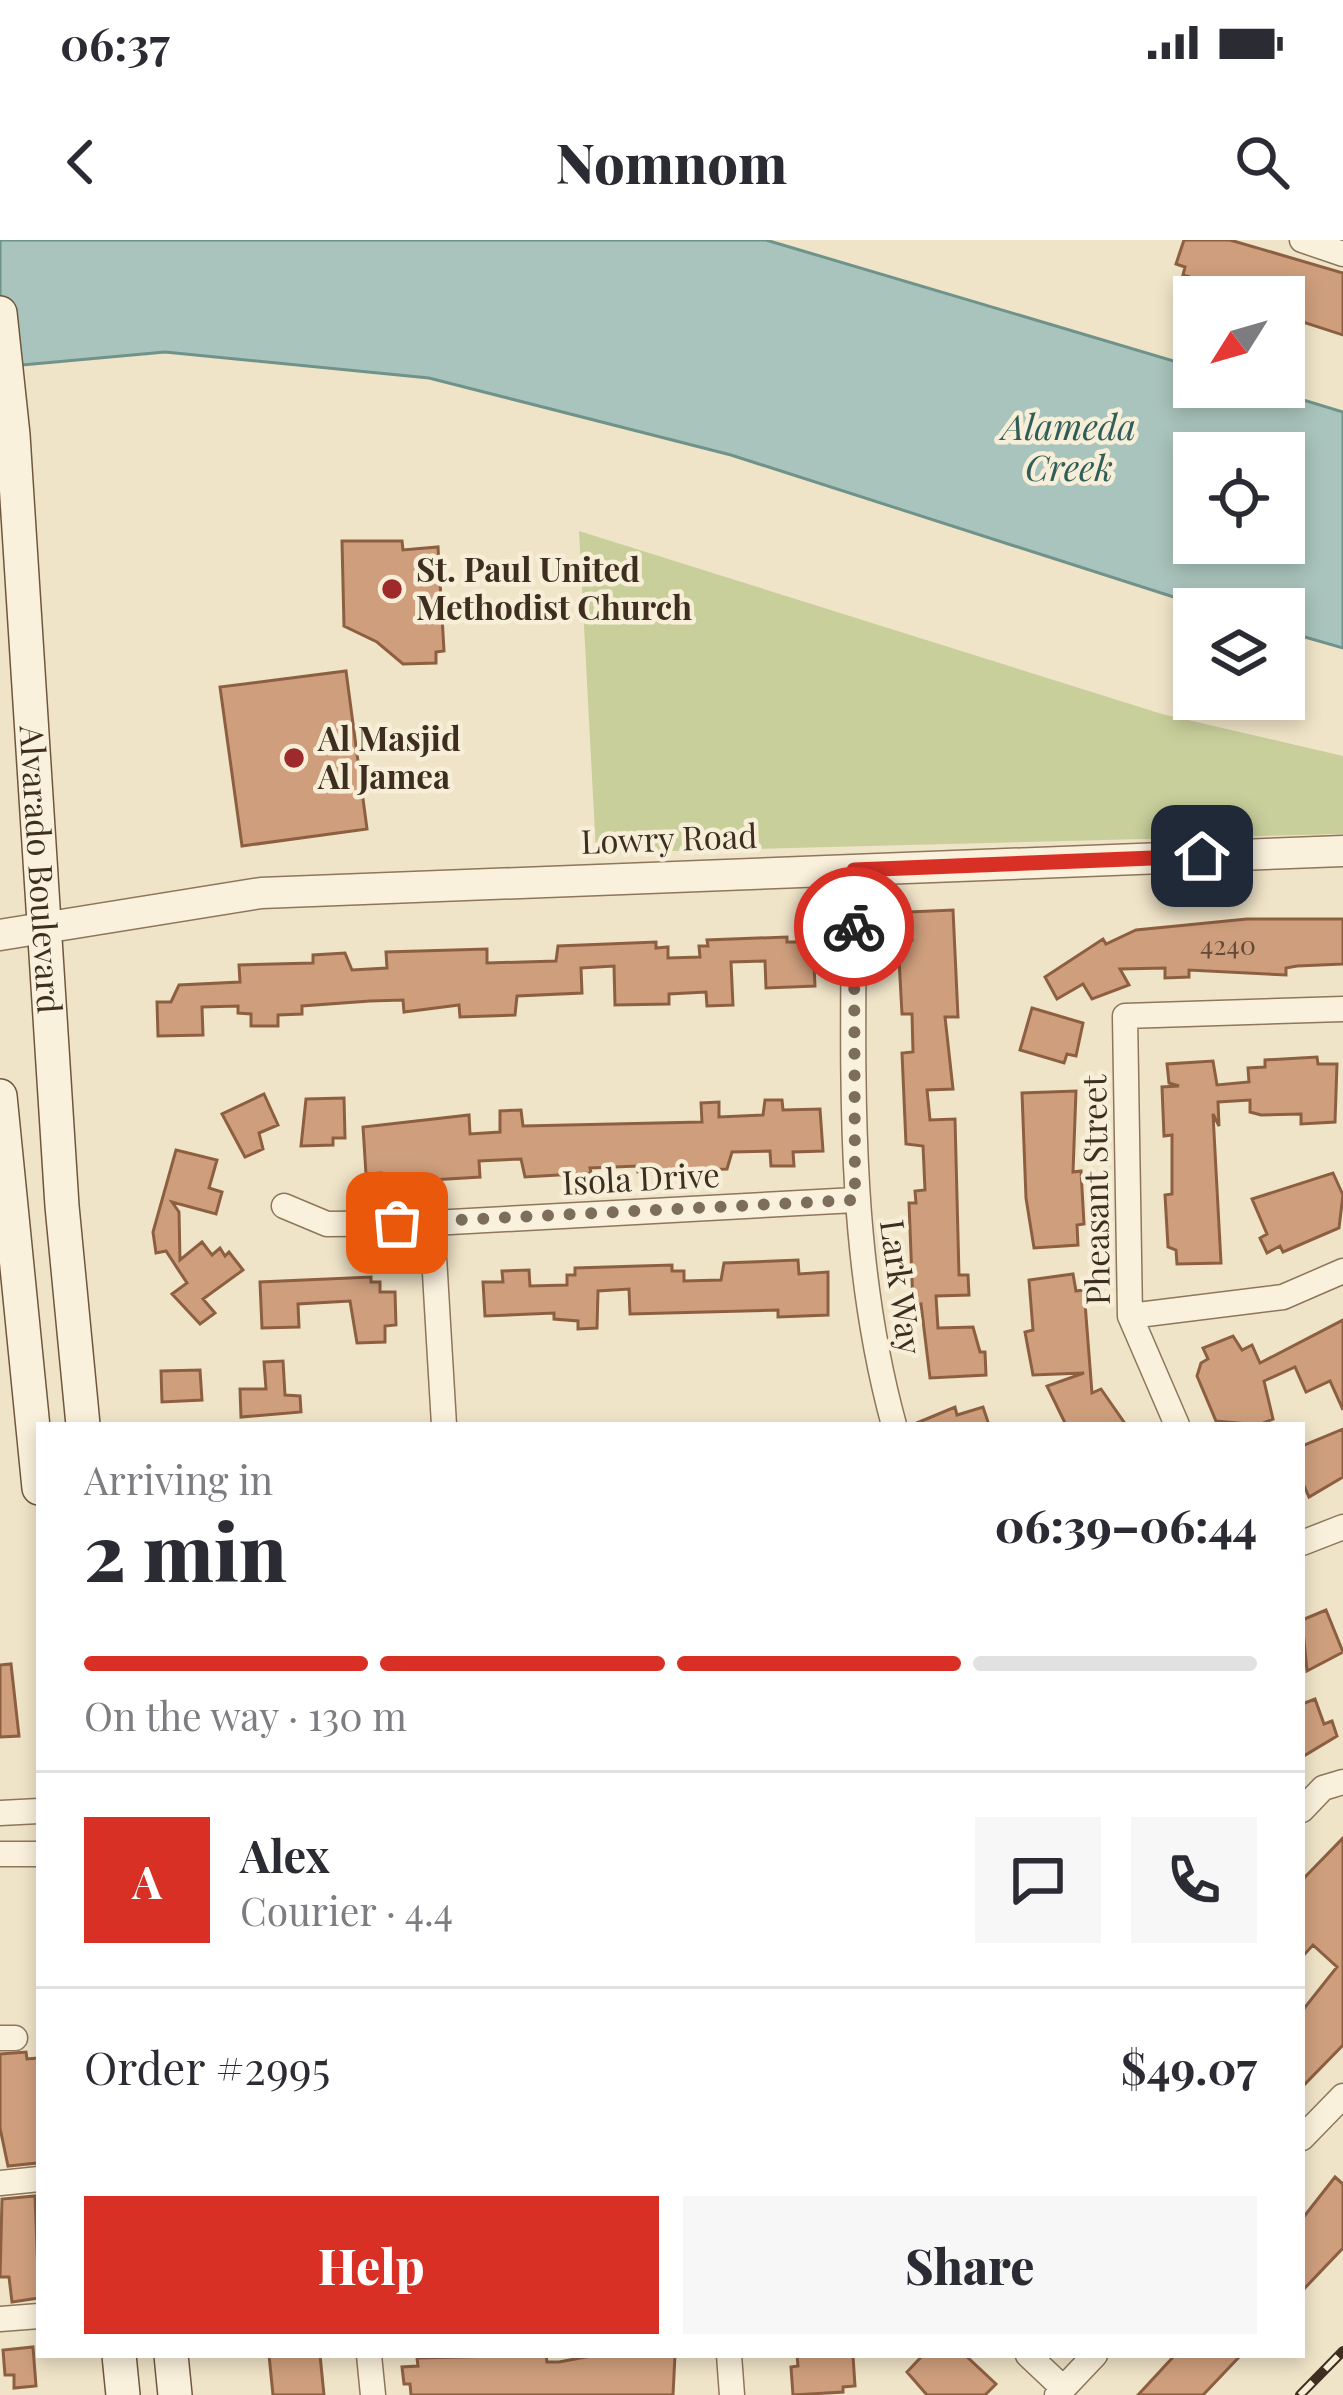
<!DOCTYPE html>
<html lang="en">
<head>
<meta charset="utf-8">
<style>
  body { margin:0; font-family:"Playfair Display",serif; background:#f7f7f7; color:#2b2b33; height:100vh; display:flex; flex-direction:column; font-size:45px; white-space:nowrap }
  * { box-sizing:border-box; margin:0 }
  p { font-size:39px; color:#7c7c81 }
  .icon { flex:none; width:66px; height:66px; fill:none; stroke:currentColor; stroke-width:2; stroke-linecap:round; stroke-linejoin:round }
  .map { position:relative; flex:1; overflow:hidden }
  .side { position:absolute; left:36px; top:1182px; width:1269px; height:936px; display:flex; flex-direction:column; background:#fff; border-radius:0px; box-shadow:0 6px 18px #0003 }
  .side>* { flex:none }
  .needle { width:78px; rotate:233deg }
  .tools { position:absolute; left:1173px; top:36px; display:grid; gap:24px }
  .tools a { display:grid; place-items:center; width:132px; height:132px; border-radius:0px; background:#fff; box-shadow:0 6px 18px #0003; font-size:60px }
  .pin { position:absolute; display:grid; place-items:center; width:102px; height:102px; color:#fff; margin:-51px; border-radius:24px; box-shadow:0 6px 18px #0006 }
  .courier { position:absolute; display:grid; place-items:center; width:120px; height:120px; margin:-60px; border:9px solid #d93025; border-radius:50%; background:#fff; color:#222; box-shadow:0 3px 15px #0007 }
  .headline em { font-style:normal; font-weight:800 }
  .headline div { display:flex; flex-direction:column-reverse }
  .headline { display:flex; align-items:center; justify-content:space-between; height:204px; padding:0 48px }
  h1 { font-size:78px; font-weight:800; line-height:90px }
  .bar { display:grid; grid-template-columns:repeat(4,1fr); gap:18px 12px; align-content:center; height:144px; padding:0 48px }
  .bar i { height:15px; border-radius:9px; background:#e1e1e2 }
  .bar .on { background:#d93025 }
  .bar p { grid-column:span 4 }
  .line { display:flex; align-items:center; gap:30px; padding:0 48px; border-top:3px solid #e1e1e2 }
  .line div { flex:1 }
  .round { display:grid; place-items:center; flex:none; width:126px; height:126px; border-radius:0px; background:#f7f7f7 }
  .primary-button { display:flex; gap:24px; margin-top:auto; padding:24px 48px }
  .primary-button a { flex:1; height:138px; border-radius:0px; background:#d93025; color:#fff; font-size:48px; font-weight:800; line-height:138px; text-align:center }
  .primary-button a+a { background:#f7f7f7; color:#2b2b33 }
  .status { display:flex; justify-content:space-between; align-items:center; height:84px; padding:0 60px; background:#fff; direction:ltr }
  .status svg { height:33px; fill:currentColor }
  header { display:flex; justify-content:space-between; align-items:center; height:156px; padding:0 48px; background:#fff; font-size:54px; font-weight:800 }
  .map>svg:first-child { display:block }
</style>
</head>
<body>
<div class="status"><b>06:37</b><svg viewBox="0 0 49 12"><path d="M0 12V9h3v3zM5 12V6h3v6zM10 12V3h3v9zM15 12V0h3v12zM26 1h20v11H26zM47 4h2v5h-2z"/></svg></div>
<header><svg class="icon" aria-label="back" viewBox="0 0 24 24"><path d="M15 5l-7 7 7 7"/></svg>Nomnom<svg class="icon" aria-label="search" viewBox="0 0 24 24"><circle cx="10" cy="10" r="6"/><path d="M15 15l6 6"/></svg></header>
<div class="map">
<svg width="1343" height="2155" viewBox="0 0 1343 2155">
  <rect width="100%" height="100%" fill="#f0e4c8"/>
  <path fill="#c9cf9b" d="M 579,291 L 1162,474 L 1343,516 L 1343,594 L 596,613 Z"/>
  <path fill="#a9c4bc" stroke="#6f938a" stroke-width="3" fill-rule="evenodd" d="M 0,0 L 766,0 L 1194,127 L 1194,147 L 1261,147 L 1343,172 L 1343,408 L 1284,391 L 1284,369 L 1211,369 L 731,215 L 429,138 L 165,112 L 0,127 ZM 1194,213 L 1284,213 L 1284,303 L 1194,303 Z"/>
  <path fill="#cf9f7d" stroke="#8d5f41" stroke-width="3" d="M 1184,0 L 1230,0 L 1343,33 L 1343,95 L 1284,76 L 1284,57 L 1222,57 L 1225,48 L 1183,35 L 1185,27 L 1176,24 Z
    M 342,301 L 402,301 L 403,310 L 438,307 L 444,411 L 436,412 L 436,423 L 403,424 L 377,402 L 344,386 Z
    M 346,431 L 367,589 L 242,606 L 220,447 Z
    M 953,670 L 958,777 L 945,777 L 953,849 L 927,850 L 930,880 L 955,879 L 959,1035 L 968,1035 L 969,1055 L 936,1056 L 938,1088 L 973,1087 L 980,1112 L 985,1112 L 986,1135 L 930,1138 L 921,1064 L 913,1065 L 909,963 L 916,963 L 915,951 L 925,950 L 923,906 L 906,904 L 902,813 L 913,812 L 912,774 L 902,774 L 898,701 L 912,700 L 910,672 Z
    M 1247,679 L 1343,679 L 1343,724 L 1297,726 L 1286,728 L 1286,735 L 1189,730 L 1189,737 L 1165,738 L 1165,728 L 1120,729 L 1129,745 L 1092,759 L 1083,744 L 1057,759 L 1045,737 L 1103,699 L 1106,704 L 1136,690 Z
    M 787,697 L 787,702 L 813,702 L 815,746 L 766,748 L 765,721 L 731,722 L 733,765 L 707,766 L 706,752 L 669,754 L 669,764 L 615,765 L 614,726 L 581,728 L 582,753 L 517,756 L 515,775 L 460,777 L 459,765 L 404,772 L 403,760 L 370,761 L 302,766 L 302,774 L 278,775 L 278,786 L 251,786 L 251,774 L 238,773 L 238,766 L 202,767 L 203,795 L 158,796 L 157,762 L 171,762 L 179,745 L 240,742 L 239,725 L 313,723 L 313,715 L 345,713 L 352,730 L 387,728 L 386,712 L 487,709 L 487,723 L 556,721 L 558,706 L 656,702 L 656,708 L 668,707 L 668,718 L 700,717 L 699,706 L 708,706 L 707,700 Z
    M 1032,768 L 1083,783 L 1076,816 L 1067,814 L 1064,823 L 1020,810 Z
    M 1317,817 L 1318,824 L 1337,824 L 1335,882 L 1301,884 L 1301,874 L 1261,875 L 1250,872 L 1250,860 L 1218,862 L 1219,886 L 1213,874 L 1221,1023 L 1177,1024 L 1176,1010 L 1168,1007 L 1165,955 L 1172,954 L 1172,895 L 1164,896 L 1162,847 L 1179,846 L 1169,843 L 1167,824 L 1213,821 L 1217,845 L 1249,842 L 1248,828 L 1265,827 L 1265,820 Z
    M 1076,851 L 1073,932 L 1081,931 L 1084,984 L 1077,985 L 1078,1005 L 1034,1008 L 1026,958 L 1022,853 Z
    M 264,854 L 278,885 L 259,893 L 263,909 L 245,917 L 222,874 Z
    M 344,858 L 345,898 L 333,898 L 333,905 L 301,906 L 306,859 Z
    M 765,860 L 782,860 L 783,870 L 820,869 L 823,911 L 793,912 L 794,926 L 771,926 L 770,911 L 732,912 L 727,929 L 638,932 L 638,926 L 590,928 L 591,933 L 525,937 L 521,919 L 479,921 L 480,937 L 382,943 L 381,933 L 366,934 L 363,887 L 469,875 L 470,894 L 500,892 L 500,871 L 521,870 L 523,886 L 702,882 L 701,863 L 719,862 L 719,877 L 763,875 Z
    M 176,910 L 217,920 L 209,948 L 222,952 L 216,974 L 172,962 L 179,972 L 180,1020 L 202,1002 L 212,1015 L 220,1008 L 225,1016 L 229,1012 L 243,1030 L 203,1059 L 215,1073 L 200,1084 L 172,1054 L 187,1043 L 166,1011 L 156,1013 L 153,992 Z
    M 1333,933 L 1343,955 L 1339,988 L 1283,1012 L 1280,1006 L 1267,1013 L 1260,998 L 1267,994 L 1252,959 Z
    M 798,1020 L 799,1034 L 828,1032 L 828,1075 L 778,1077 L 778,1070 L 630,1074 L 629,1049 L 598,1051 L 597,1088 L 578,1089 L 578,1081 L 554,1079 L 554,1073 L 485,1076 L 483,1042 L 503,1042 L 502,1031 L 529,1030 L 530,1046 L 567,1045 L 567,1035 L 575,1035 L 575,1028 L 672,1025 L 672,1031 L 684,1031 L 684,1041 L 721,1040 L 724,1023 Z
    M 1073,1034 L 1076,1051 L 1084,1050 L 1092,1153 L 1101,1149 L 1126,1185 L 1066,1185 L 1047,1146 L 1084,1133 L 1033,1135 L 1025,1092 L 1033,1090 L 1029,1040 Z
    M 371,1037 L 371,1042 L 380,1042 L 380,1052 L 395,1052 L 396,1085 L 385,1086 L 385,1102 L 357,1103 L 350,1061 L 298,1064 L 299,1087 L 262,1088 L 260,1042 Z
    M 1343,1080 L 1343,1170 L 1330,1141 L 1306,1152 L 1295,1127 L 1264,1141 L 1273,1179 L 1259,1185 L 1216,1181 L 1197,1136 L 1201,1123 L 1208,1119 L 1203,1108 L 1233,1096 L 1242,1110 L 1252,1105 L 1260,1123 Z
    M 283,1121 L 285,1155 L 300,1156 L 301,1172 L 241,1177 L 240,1149 L 266,1149 L 264,1122 Z
    M 200,1130 L 202,1160 L 162,1162 L 161,1131 Z
    M 955,1167 L 957,1175 L 983,1167 L 989,1185 L 912,1185 Z
    M 1343,1189 L 1343,1237 L 1309,1257 L 1302,1241 L 1302,1206 Z
    M 1326,1370 L 1343,1412 L 1307,1431 L 1302,1380 Z
    M 11,1424 L 19,1496 L 0,1497 L 0,1425 Z
    M 1315,1459 L 1324,1484 L 1332,1481 L 1337,1496 L 1302,1517 L 1302,1464 Z
    M 1343,1598 L 1343,1805 L 1302,1847 L 1302,1771 L 1337,1727 L 1313,1705 L 1302,1717 L 1302,1640 Z
    M 26,1812 L 27,1819 L 39,1818 L 39,1917 L 37,1923 L 8,1926 L 0,1888 L 0,1814 Z
    M 1335,1937 L 1343,1944 L 1343,2008 L 1302,2051 L 1302,1979 Z
    M 35,1956 L 39,2058 L 12,2062 L 9,2037 L 0,2037 L 2,1959 Z
    M 33,2107 L 36,2146 L 14,2148 L 14,2135 L 5,2135 L 3,2110 Z
    M 269,2115 L 320,2115 L 324,2155 L 273,2155 Z
    M 546,2115 L 547,2122 L 559,2122 L 596,2115 L 675,2115 L 673,2155 L 411,2155 L 410,2144 L 404,2144 L 402,2127 L 418,2126 L 417,2118 Z
    M 797,2115 L 853,2116 L 855,2146 L 843,2147 L 843,2152 L 793,2155 L 791,2127 L 798,2126 Z
    M 923,2115 L 965,2115 L 996,2144 L 985,2155 L 927,2155 L 907,2132 Z
    M 1175,2115 L 1241,2115 L 1203,2155 L 1138,2155 Z"/>
  <g fill="none" stroke-linecap="round" stroke-linejoin="round">
    <defs>
      <path id="minor" d="M 1302,0 L 1343,14
        M 854,630 C 854,817 844,1003 894,1185
        M 284,966 L 327,984 L 432,983 L 855,960
        M 432,983 L 444,1185
        M 1130,1076 L 1283,1057 L 1343,1031
        M 1177,1185 L 1130,1076 L 1125,776 L 1343,769
        M 1302,1303 L 1343,1287
        M 1302,1570 L 1323,1548 L 1343,1542
        M 0,1573 L 39,1571
        M 0,1614 L 39,1614
        M 0,1798 L 15,1798
        M 1302,1898 L 1343,1856
        M 0,1943 L 39,1939
        M 0,2079 L 39,2076
        M 369,2115 L 373,2155
        M 729,2115 L 732,2155
        M 1028,2115 L 1063,2148
        M 1057,2155 L 1095,2115"/>
      <path id="tertiary" d="M 0,695 L 261,653 L 1343,611"/>
      <g id="secondary">
        <path id="s1" d="M 0,73 L 13,195 L 62,966 L 83,1185"/>
        <path d="M 0,856 L 39,1248"/>
        <path d="M 119,2115 L 123,2155"/>
        <path d="M 171,2115 L 175,2155"/>
      </g>
    </defs>
    <use href="#minor" stroke="#8d765c" stroke-width="27"/>
    <use href="#tertiary" stroke="#8d765c" stroke-width="33"/>
    <use href="#secondary" stroke="#6f573f" stroke-width="36"/>
    <use href="#minor" stroke="#faf1dc" stroke-width="24"/>
    <use href="#tertiary" stroke="#faf1dc" stroke-width="30"/>
    <use href="#secondary" stroke="#faf1dc" stroke-width="33"/>
    <defs>
      <path id="rail" d="M 1300,2155 L 1343,2111"/>
    </defs>
    <use href="#rail" stroke="#3d2e20" stroke-width="10"/>
    <use href="#rail" stroke="#f7eed8" stroke-width="6" stroke-dasharray="18" stroke-linecap="butt"/>
  </g>
  <g fill="none" stroke-linecap="round" stroke-linejoin="round">
    <path stroke="#7c6e5b" stroke-width="12" stroke-dasharray="0 21.6" d="M 397,983 L 855,960 L 854,687"/>
    <path stroke="#d93025" stroke-width="15" d="M 854,687 L 854,630 L 1202,616"/>
  </g>
  <g fill="#9e2a2b" stroke="#f7eed8" stroke-width="4.5">
    <circle cx="392" cy="349" r="12"/>
    <circle cx="294" cy="518" r="12"/>
  </g>
  <g text-anchor="middle" stroke-width="9" stroke-linejoin="round" paint-order="stroke">
    <g font-size="27" fill="#624a37">
      <text x="1228" y="715">4240</text>
    </g>
    <g font-size="33" font-weight="bold" fill="#3d2e20" stroke="#f7eed8" text-anchor="start">
      <text x="416" y="342">St. Paul United<tspan x="416" dy="38">Methodist Church</tspan></text>
      <text x="318" y="511">Al Masjid<tspan x="318" dy="38">Al Jamea</tspan></text>
    </g>
    <g font-size="33" fill="#3d2e20" stroke="#f7eed8">
      <text transform="translate(669 599) rotate(-2)" y="12">Lowry Road</text>
      <text dy="12" stroke="none"><textPath href="#s1" startOffset="558">Alvarado Boulevard</textPath></text>
      <text transform="translate(641 939) rotate(-3)" y="12">Isola Drive</text>
      <text transform="translate(1096 950) rotate(-91)" y="12">Pheasant Street</text>
      <text transform="translate(901 1047) rotate(82)" y="12">Lark Way</text>
    </g>
    <g font-size="36" font-style="italic" fill="#2f5d5a" stroke="#f7eed8">
      <text x="1069" y="200">Alameda<tspan x="1069" dy="41">Creek</tspan></text>
    </g>
  </g>
</svg>
<div class="tools">
<a><svg class="needle" viewBox="-14 -14 28 28"><path d="M0-13l5 13h-10z" fill="#e53935"/><path d="M0 13l5-13h-10z" fill="#7c7c81"/></svg></a>
<a><svg class="icon" aria-label="locate" viewBox="0 0 24 24"><circle cx="12" cy="12" r="6"/><path d="M12 2v4M12 18v4M2 12h4M18 12h4"/></svg></a>
<a><svg class="icon" aria-label="layers" viewBox="0 0 24 24"><path d="M12 4l9 5-9 5-9-5zM3 14l9 5 9-5"/></svg></a>
</div>
<div class="pin" style="left:397px;top:983px;background:#ea580c"><svg class="icon" aria-label="bag" viewBox="0 0 24 24"><path d="M5 8h14l-1 12H6zM9 8a3 3 0 0 1 6 0"/></svg></div>
<div class="pin" style="left:1202px;top:616px;background:#1f2937"><svg class="icon" aria-label="home" viewBox="0 0 24 24"><path d="M3 11l9-7 9 7M6 9v11h12V9"/></svg></div>
<div class="courier" style="left:854px;top:687px"><svg class="icon" aria-label="bike" viewBox="0 0 24 24"><circle cx="6" cy="16" r="4"/><circle cx="18" cy="16" r="4"/><path d="M6 16l4-8h5l3 8M10 8l3 8H6M13 5h3"/></svg></div>
<section class="side">
<div class="headline"><div><h1>2 min</h1><p>Arriving in</p></div><em>06:39–06:44</em></div>
<div class="bar"><i class="on"></i><i class="on"></i><i class="on"></i><i></i><p>On the way · 130 m</p></div>
<div class="line" style="height:216px"><b class="round" style="background:#d93025;color:#fff">A</b><div><b>Alex</b><p>Courier · 4.4</p></div><a class="round"><svg class="icon" aria-label="chat" viewBox="0 0 24 24"><path d="M4 5h16v11H9l-5 4z"/></svg></a><a class="round"><svg class="icon" aria-label="phone" viewBox="0 0 24 24"><path d="M5 4h4l2 5-3 2q2 4 5 5l2-3 5 2v4C11 20 4 13 5 4z"/></svg></a></div>
<div class="line" style="height:156px"><div>Order #2995</div><b>$49.07</b></div>
<div class="primary-button"><a>Help</a><a>Share</a></div>
</section>
</div>
</body>
</html>
